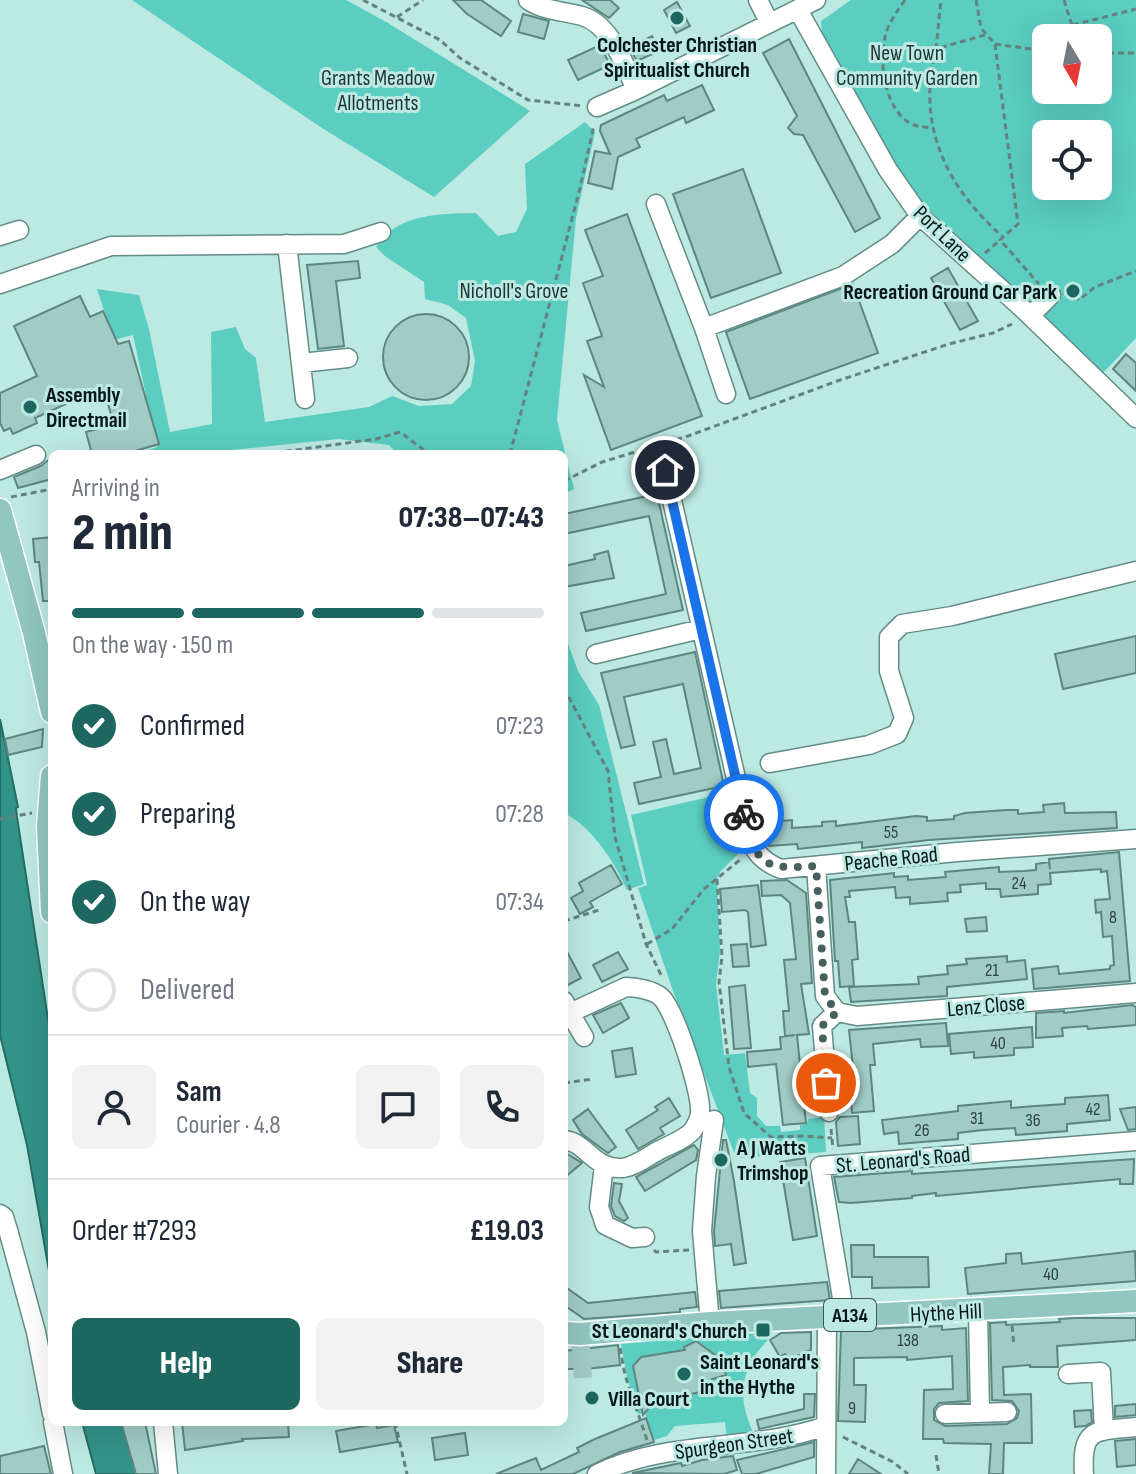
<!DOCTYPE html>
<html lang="en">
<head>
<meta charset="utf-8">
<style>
  body { margin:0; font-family:"Sofia Sans Condensed",sans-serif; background:#f2f2f3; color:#1f2937; height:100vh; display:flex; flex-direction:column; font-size:30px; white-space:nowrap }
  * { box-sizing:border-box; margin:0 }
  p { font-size:26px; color:#747a83 }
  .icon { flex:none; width:44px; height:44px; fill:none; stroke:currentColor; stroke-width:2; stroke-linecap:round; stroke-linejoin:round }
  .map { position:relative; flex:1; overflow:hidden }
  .details { position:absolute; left:48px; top:450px; width:520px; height:976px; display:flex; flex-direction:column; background:#fff; border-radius:12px; box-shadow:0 8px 32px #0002 }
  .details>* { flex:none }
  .needle { width:52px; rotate:170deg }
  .fabs { position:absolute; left:1032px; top:24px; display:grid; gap:16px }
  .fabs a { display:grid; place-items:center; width:80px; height:80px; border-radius:12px; background:#fff; box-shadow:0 8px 32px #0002; font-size:40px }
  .pin { position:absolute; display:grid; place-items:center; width:68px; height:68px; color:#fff; margin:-34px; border:4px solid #fff; border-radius:50%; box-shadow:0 2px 8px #0007 }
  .courier { position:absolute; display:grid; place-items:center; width:80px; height:80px; margin:-40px; border:6px solid #1a73e8; border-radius:50%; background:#fff; color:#222; box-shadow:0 2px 10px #0007 }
  .head em { font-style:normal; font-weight:800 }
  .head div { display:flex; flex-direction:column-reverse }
  .head { display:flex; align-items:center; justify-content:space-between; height:136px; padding:0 24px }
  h1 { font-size:52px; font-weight:800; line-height:60px }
  .bar { display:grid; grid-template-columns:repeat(4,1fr); gap:12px 8px; align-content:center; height:96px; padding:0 24px }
  .bar i { height:10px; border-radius:6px; background:#e0e1e3 }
  .bar .active { background:#1d6760 }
  .bar p { grid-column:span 4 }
  .line { display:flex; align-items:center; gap:20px; padding:0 24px; border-top:2px solid #e0e1e3 }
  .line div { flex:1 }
  .round { display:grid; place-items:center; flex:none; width:84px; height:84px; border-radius:12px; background:#f2f2f3 }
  ol { padding:0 24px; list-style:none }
  li { display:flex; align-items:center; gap:24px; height:88px }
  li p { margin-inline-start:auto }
  li .icon { padding:8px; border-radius:50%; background:#1d6760; color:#fff; stroke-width:4 }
  li:last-child { color:#747a83 }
  li i { width:44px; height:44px; border:4px solid #e0e1e3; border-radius:50% }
  .primary-button { display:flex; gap:16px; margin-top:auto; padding:16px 24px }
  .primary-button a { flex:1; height:92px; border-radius:12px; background:#1d6760; color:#fff; font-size:32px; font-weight:800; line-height:92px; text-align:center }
  .primary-button a+a { background:#f2f2f3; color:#1f2937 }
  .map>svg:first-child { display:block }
</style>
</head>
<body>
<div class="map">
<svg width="1136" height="1474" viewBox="0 0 1136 1474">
  <rect width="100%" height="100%" fill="#bde9e3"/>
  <path fill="#5bcdc1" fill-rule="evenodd" d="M 132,0 L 346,0 L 388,23 L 530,111 L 434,197 L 322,128 Z
    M 851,0 L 1136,0 L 1136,338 L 1103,373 L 908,190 L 877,143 L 822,33 L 821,21 ZM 1046,38 L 1098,38 L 1098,90 L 1046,90 ZM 1046,134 L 1098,134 L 1098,186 L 1046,186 Z
    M 585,122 L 595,132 L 576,218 L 557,420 L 574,489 L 564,494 L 564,454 L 398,454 L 389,445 L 339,439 L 192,454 L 136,454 L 157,447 L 133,335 L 114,340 L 97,289 L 139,295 L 149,329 L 170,432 L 212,424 L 211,332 L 236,327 L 245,349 L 256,358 L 265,422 L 369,407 L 392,396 L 419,406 L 452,404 L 471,386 L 475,361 L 466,318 L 448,305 L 425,299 L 424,282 L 386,257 L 376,247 C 398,213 439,214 476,213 L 498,236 L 516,232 L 527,209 L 525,164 Z
    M 564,632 L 578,671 L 599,705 L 644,884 L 627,890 C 614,861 592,827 564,813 Z
    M 726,793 L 741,851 L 720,872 L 717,879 L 720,951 L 716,984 L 724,1055 L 745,1053 L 750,1093 L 757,1098 L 757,1116 L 766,1126 L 780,1126 L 781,1132 L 800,1130 L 800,1125 L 807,1124 L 808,1119 L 824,1117 L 826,1152 L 736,1158 L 673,991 L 638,888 L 647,885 L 631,815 Z
    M 754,1333 L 772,1333 C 768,1341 761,1347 756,1354 C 737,1385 741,1404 754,1435 L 727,1438 L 725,1422 L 675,1426 L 667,1436 L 654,1440 L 645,1413 L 638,1414 L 627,1377 L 621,1344 Z"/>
  <path fill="#329389" stroke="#256e66" stroke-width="2" d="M 0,719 L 18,807 L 16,808 L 17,817 L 52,1045 L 52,1288 L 27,1145 L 0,1035 Z
    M 82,1422 L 123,1422 L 141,1474 L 96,1474 Z"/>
  <path fill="#a1ccc6" stroke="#5d8681" stroke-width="2" d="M 453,0 L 481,0 L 511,21 L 501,36 L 467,14 Z
    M 582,0 L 610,0 L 619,8 L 609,18 Z
    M 677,2 L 690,26 L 676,33 L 664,10 Z
    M 523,14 L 549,21 L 544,39 L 518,32 Z
    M 652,36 L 659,51 L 637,61 L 629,47 Z
    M 789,39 L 880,218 L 855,232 L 803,135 L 794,134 L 788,128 L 797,116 L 763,53 Z
    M 600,45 L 610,65 L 578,80 L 568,60 Z
    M 702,85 L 714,110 L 686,123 L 684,117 L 636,139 L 640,147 L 618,157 L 612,189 L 588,183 L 595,151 L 610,154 L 600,131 L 601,125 L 664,95 L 667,101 Z
    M 743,169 L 781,273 L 711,298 L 673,194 Z
    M 627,214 L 702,416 L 611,450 L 584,375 L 604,387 L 587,341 L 602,336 L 583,283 L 603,276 L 585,230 Z
    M 358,261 L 360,278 L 336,281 L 344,346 L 318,349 L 307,265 Z
    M 948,268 L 978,321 L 960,330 L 931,278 Z
    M 853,284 L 878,353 L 750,399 L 726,332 Z
    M 80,296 L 90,317 L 103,311 L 118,344 L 129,341 L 159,444 L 125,454 L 92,454 L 86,432 L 101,428 L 99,422 L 112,418 L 103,387 L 35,418 L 37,423 L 13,434 L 10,428 L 4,431 L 0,423 L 0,393 L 37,376 L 14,326 Z
    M383 357a43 43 0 1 1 86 0a43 43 0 1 1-86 0Z
    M 1126,354 L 1136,363 L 1136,391 L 1113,369 Z
    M 52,457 L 52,479 L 18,488 L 14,477 L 41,466 Z
    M 657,494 L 683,610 L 586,631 L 581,613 L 666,594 L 649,516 L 564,534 L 564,514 Z
    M 52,537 L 52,601 L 43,601 L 39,562 L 35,562 L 33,539 Z
    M 608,551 L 614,578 L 564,587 L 564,566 L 595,559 L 594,555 Z
    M 1136,636 L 1136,673 L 1063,689 L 1055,654 Z
    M 695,652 L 724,786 L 639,804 L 634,783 L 661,777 L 653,742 L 666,739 L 674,774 L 701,768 L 683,684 L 624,697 L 635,745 L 621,748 L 601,673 Z
    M 43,729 L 42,747 L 8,755 L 5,739 Z
    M 1064,803 L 1065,813 L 1116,812 L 1117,828 L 929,840 L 862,848 L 862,842 L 798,849 L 797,844 L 769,846 L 767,822 L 792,820 L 792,828 L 822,826 L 822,822 L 836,821 L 836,826 L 916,816 L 927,817 L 927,821 L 954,819 L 954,816 L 965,813 L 1006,810 L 1018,810 L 1018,814 L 1044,812 L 1043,805 Z
    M 1119,852 L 1130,981 L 1034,989 L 1032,969 L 1058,966 L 1059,974 L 1110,969 L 1110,966 L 1114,965 L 1112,936 L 1103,937 L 1101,912 L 1096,913 L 1095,900 L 1110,899 L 1107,871 L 1101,872 L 1101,869 L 1050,873 L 1051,884 L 1038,885 L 1038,894 L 1001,897 L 1000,889 L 986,889 L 986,883 L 960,885 L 961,892 L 947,893 L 948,901 L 910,904 L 910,897 L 896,898 L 895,887 L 849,891 L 850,897 L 845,897 L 849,922 L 855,922 L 858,959 L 852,960 L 854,986 L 840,987 L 838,961 L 835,961 L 830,880 L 894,873 L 894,877 L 908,876 L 908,880 L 933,878 L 946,877 L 945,872 L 999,867 L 999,872 L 1024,871 L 1036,870 L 1036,864 L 1049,862 L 1050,869 L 1049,859 Z
    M 611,865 L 622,884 L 590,902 L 593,907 L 580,914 L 571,898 L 583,891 L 579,883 Z
    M 787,880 L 806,893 L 812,983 L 801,984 L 809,1034 L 797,1035 L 806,1123 L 783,1125 L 776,1064 L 748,1067 L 747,1052 L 781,1049 L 780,1037 L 795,1035 L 785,1036 L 783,1011 L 789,1011 L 784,960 L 796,959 L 790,903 L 781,895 L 762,896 L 761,881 Z
    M 758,885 L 766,945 L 751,947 L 748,912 L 745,910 L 722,912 L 720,889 Z
    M 986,917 L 987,931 L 967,932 L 965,919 Z
    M 747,944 L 749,966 L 733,967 L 731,945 Z
    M 564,946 L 581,978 L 564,987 Z
    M 618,952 L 628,969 L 602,982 L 593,965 Z
    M 1007,956 L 1007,962 L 1025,960 L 1027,979 L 947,987 L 947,996 L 851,1002 L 849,987 L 919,984 L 918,977 L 948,974 L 947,966 L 967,964 L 966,959 Z
    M 745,985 L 751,1048 L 734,1049 L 729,987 Z
    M 621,1003 L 629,1018 L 603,1033 L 593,1015 Z
    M 1132,1005 L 1136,1007 L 1136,1025 L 1088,1029 L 1087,1026 L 1062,1028 L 1063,1036 L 1036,1038 L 1036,1013 L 1064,1011 L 1064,1013 Z
    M 946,1023 L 948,1046 L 921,1047 L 920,1039 L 873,1044 L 875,1065 L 870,1065 L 874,1111 L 852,1113 L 849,1074 L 853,1073 L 853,1067 L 849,1030 Z
    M 1032,1027 L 1033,1047 L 1014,1048 L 1014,1055 L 974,1058 L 974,1052 L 951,1054 L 949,1034 Z
    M 632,1048 L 636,1074 L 616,1077 L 612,1051 Z
    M 1108,1095 L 1110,1120 L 1067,1124 L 1067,1131 L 1016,1135 L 1015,1128 L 983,1130 L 958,1133 L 958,1139 L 899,1144 L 898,1132 L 884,1134 L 882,1120 L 958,1111 L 958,1106 L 1011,1101 L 1011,1108 L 1036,1106 L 1065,1104 L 1065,1098 Z
    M 669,1098 L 680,1116 L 660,1128 L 664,1134 L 638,1149 L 626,1130 L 658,1110 L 655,1107 Z
    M 1136,1107 L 1136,1129 L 1128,1130 L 1120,1109 Z
    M 588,1109 L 616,1147 L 608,1153 L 582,1134 L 573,1120 Z
    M 858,1116 L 860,1144 L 838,1146 L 836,1122 L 840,1117 Z
    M 723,1140 L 726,1140 L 734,1181 L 746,1263 L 734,1265 L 731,1244 L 715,1246 L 714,1231 Z
    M 694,1145 L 698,1150 L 696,1160 L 645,1191 L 636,1177 Z
    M 564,1152 L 582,1163 L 564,1178 Z
    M 805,1158 L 817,1236 L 793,1240 L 780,1162 Z
    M 1134,1159 L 1133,1184 L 1120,1184 L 1120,1179 L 936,1196 L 936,1193 L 912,1196 L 912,1198 L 851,1203 L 839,1202 L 834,1177 L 912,1171 L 912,1174 Z
    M 614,1183 L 622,1184 L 619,1201 L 628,1218 L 624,1221 L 615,1216 L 611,1206 Z
    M 851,1245 L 874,1245 L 874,1257 L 928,1257 L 929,1287 L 872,1288 L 872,1277 L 852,1277 Z
    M 1135,1251 L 1136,1281 L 968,1294 L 965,1268 L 1006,1263 L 1006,1254 L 1021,1253 L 1022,1264 Z
    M 827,1282 L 830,1300 L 721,1308 L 719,1291 Z
    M 564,1286 L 588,1303 L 695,1292 L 697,1307 L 680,1309 L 680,1312 L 584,1319 L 564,1305 Z
    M 1075,1318 L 1136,1318 L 1136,1340 L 1057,1346 L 1058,1367 L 1030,1367 L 1030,1365 L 1003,1367 L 1004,1395 L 1031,1394 L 1032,1443 L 1004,1443 L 1003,1474 L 989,1474 L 991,1444 L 944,1443 L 943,1439 L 923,1439 L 924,1390 L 953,1389 L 952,1356 L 907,1360 L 907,1357 L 854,1358 L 854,1385 L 866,1385 L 865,1422 L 838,1421 L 841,1330 L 942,1326 L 942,1330 L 966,1328 L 968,1401 L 939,1403 L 934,1409 L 934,1420 L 945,1426 L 1007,1424 L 1017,1418 L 1019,1411 L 1012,1401 L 992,1400 L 990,1323 L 1006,1322 L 1006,1325 L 1060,1322 L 1059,1319 Z
    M 811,1332 L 811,1350 L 788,1360 L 785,1354 L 780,1357 L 770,1340 L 781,1333 Z
    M 696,1341 L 718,1357 L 722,1357 L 726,1375 L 712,1379 L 711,1390 L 655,1401 L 643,1415 L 633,1366 L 641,1357 L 685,1350 L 684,1347 Z
    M 618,1345 L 620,1365 L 586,1369 L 564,1369 L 564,1351 Z
    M 804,1394 L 815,1394 L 814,1417 L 759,1429 L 757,1420 L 804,1409 Z
    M 1136,1404 L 1136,1415 L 1115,1417 L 1115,1406 Z
    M 1091,1410 L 1092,1422 L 1085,1426 L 1075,1427 L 1074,1411 Z
    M 646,1418 L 654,1442 L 620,1452 L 573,1474 L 496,1474 L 536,1458 L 541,1470 L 579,1452 L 577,1448 L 595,1439 Z
    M 121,1422 L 145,1422 L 156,1474 L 136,1474 Z
    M 182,1422 L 288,1422 L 289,1437 L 242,1439 L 243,1441 L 185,1450 Z
    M 376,1424 L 377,1428 L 394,1425 L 398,1442 L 340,1452 L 336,1431 Z
    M 465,1433 L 468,1455 L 435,1460 L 432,1438 Z
    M 1136,1439 L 1136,1465 L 1117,1467 L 1115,1441 Z
    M 814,1442 L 814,1457 L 756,1474 L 742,1474 L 737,1460 Z
    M 44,1446 L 51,1474 L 0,1474 L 0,1456 Z
    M 733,1456 L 737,1470 L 724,1474 L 632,1473 L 681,1463 L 682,1466 L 702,1460 Z
    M 858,1459 L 881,1474 L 849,1474 Z"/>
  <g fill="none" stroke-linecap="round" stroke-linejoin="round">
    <path stroke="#a2cac4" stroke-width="18" stroke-dasharray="18 9" stroke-linecap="butt" d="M 580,1334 L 583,1378"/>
    <defs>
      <path id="minor" d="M 528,0 C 544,11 564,11 582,16 C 611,24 625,66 636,90
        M 758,0 L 769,22
        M 798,10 L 888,170 L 920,216 L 1022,308 L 1136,418
        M 597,107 L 636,90 L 816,0
        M 656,204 L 704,328
        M 0,236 L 19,230
        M 287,244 L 305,399
        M 0,284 L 111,246 L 344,244 L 381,232
        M 1030,316 L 1051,295
        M 301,363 L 348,358
        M 726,394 L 704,328 L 843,276 L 892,244 L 920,216
        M 0,470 L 36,455
        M 665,470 L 750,839 C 756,855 766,863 781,869 L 957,852 L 1136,839
        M 596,654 L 701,629
        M 770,763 L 869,745 L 897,734 L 904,718 L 889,671 L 889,637 L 902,624 L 952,616 L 1136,571
        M 816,866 L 825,996 L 837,1012 L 857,1016 L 1136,993
        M 564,1001 L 570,1013 L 626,987 C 636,987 653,990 661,997 C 675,1010 702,1093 700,1113 C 700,1117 696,1126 693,1130 C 686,1139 667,1146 656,1152 C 646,1158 635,1166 623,1168 C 593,1170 587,1142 564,1140
        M 570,1013 L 584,1037
        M 829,1112 L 822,1026 L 837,1012
        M 604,1165 L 599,1207 L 605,1225 L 632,1238 L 645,1237
        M 0,1214 L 4,1217 L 8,1230 L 36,1332 L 52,1414
        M 978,1311 L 980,1413
        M 845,1316 L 820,1166 L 1136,1141
        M 710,1323 L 702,1231 L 706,1176 L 714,1120
        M 1068,1374 L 1101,1372 L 1104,1431
        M 945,1414 L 1007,1412
        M 53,1422 L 63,1474
        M 163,1422 L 168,1474
        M 597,1474 C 668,1439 751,1452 826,1426
        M 826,1474 L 827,1317
        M 1084,1474 C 1081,1427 1095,1431 1136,1427"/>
      <path id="major" d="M 0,510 L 34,633 L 52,712
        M 52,776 L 48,826 L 52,912
        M 564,1333 L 580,1334 L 710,1323 L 1136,1301"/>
    </defs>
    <use href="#minor" stroke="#648c87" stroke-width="21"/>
    <use href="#major" stroke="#fff" stroke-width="25"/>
    <path stroke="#64837f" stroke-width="3" stroke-dasharray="6 4" stroke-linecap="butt" d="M 363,0 L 440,40 L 460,58 L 528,100 L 583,106
      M 905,0 C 897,11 890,21 886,33 C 878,60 884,113 914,125 C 919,127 927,127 933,128
      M 976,0 L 981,28 L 995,44 L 1046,51
      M 1064,0 L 1076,38
      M 397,17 L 423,0
      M 1073,25 L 1136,9
      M 985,35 L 936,49 C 916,125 946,187 1003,237
      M 995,44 L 1018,224 L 1000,240 L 1039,284
      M 936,49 L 941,0
      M 1098,53 L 1136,53
      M 985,253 L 1000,240
      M 1067,289 L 1079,300 L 1095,287 L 1136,271
      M 266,454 L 376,439 L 400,432 L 429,454
      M 510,454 L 580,188 L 594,125
      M 564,481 L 602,462 L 688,436 L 840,380 L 949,344 L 993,333 L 1012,324
      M 11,497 L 52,489
      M 564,688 L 608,771 L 615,837 L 646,944 L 662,977
      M 0,819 L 32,813
      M 717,879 L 722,956 L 719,982 L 729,1067 L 744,1113 L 771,1137 L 802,1136 L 832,1138
      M 564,921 L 599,910
      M 647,944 L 672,929 L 704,889 L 741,859
      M 564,1083 L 593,1079
      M 831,1129 L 833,1149
      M 654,1250 L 656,1252 L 689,1250
      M 1012,1326 L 1014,1346
      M 620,1348 L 625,1375 L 647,1440
      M 395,1422 L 407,1474
      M 843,1437 L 893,1462 L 908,1474
      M 936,1455 L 939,1474"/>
    <use href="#minor" stroke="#fff" stroke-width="18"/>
    <use href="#major" stroke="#91c6c1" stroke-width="22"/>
  </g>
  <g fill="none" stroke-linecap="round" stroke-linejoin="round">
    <path stroke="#47605d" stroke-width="8" stroke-dasharray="0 14.4" d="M 744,814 C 756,866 764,870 816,866 L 825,996 L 837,1012 L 822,1026 L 826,1083"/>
    <path stroke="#1a73e8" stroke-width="10" d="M 665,470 L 744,814"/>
  </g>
  <g fill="#1d6760" stroke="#bde9e3" stroke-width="3">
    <circle cx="677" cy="18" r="8"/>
    <circle cx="1073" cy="291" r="8"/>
    <circle cx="30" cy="407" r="8"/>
    <circle cx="721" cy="1160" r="8"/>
    <rect x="755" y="1322" width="16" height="16" rx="4"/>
    <circle cx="684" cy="1374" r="8"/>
    <circle cx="592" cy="1398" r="8"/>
  </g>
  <g text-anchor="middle" stroke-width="6" stroke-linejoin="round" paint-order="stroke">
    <g font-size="18" fill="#2e4441">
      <text x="891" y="838">55</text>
      <text x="1019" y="889">24</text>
      <text x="1113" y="923">8</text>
      <text x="992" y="976">21</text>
      <text x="998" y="1049">40</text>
      <text x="1093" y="1115">42</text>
      <text x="977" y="1124">31</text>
      <text x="1033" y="1126">36</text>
      <text x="922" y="1136">26</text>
      <text x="1051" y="1280">40</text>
      <text x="908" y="1346">138</text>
      <text x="852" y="1414">9</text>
    </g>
    <rect fill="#bde9e3" stroke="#3e5653" stroke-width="2" x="824" y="1299" width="52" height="32" rx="6"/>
    <g font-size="20" font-weight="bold" fill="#071715">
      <text x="850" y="1322">A134</text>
    </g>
    <g font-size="22" font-weight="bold" fill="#071715" stroke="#bde9e3" text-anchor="start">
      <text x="677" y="52" text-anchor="middle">Colchester Christian<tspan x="677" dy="25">Spiritualist Church</tspan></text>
      <text x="1057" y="299" text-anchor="end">Recreation Ground Car Park</text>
      <text x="46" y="402">Assembly<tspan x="46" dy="25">Directmail</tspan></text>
      <text x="737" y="1155">A J Watts<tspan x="737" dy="25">Trimshop</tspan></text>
      <text x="747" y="1338" text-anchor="end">St Leonard's Church</text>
      <text x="700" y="1369">Saint Leonard's<tspan x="700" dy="25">in the Hythe</tspan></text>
      <text x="608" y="1406">Villa Court</text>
    </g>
    <g font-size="22" fill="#1f3533" stroke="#bde9e3">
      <text x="907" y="60">New Town<tspan x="907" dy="25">Community Garden</tspan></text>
      <text x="378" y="85">Grants Meadow<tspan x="378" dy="25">Allotments</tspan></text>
      <text x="514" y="298">Nicholl's Grove</text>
    </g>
    <g font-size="22" fill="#071715" stroke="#bde9e3">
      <text transform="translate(943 233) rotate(44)" y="8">Port Lane</text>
      <text transform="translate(891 858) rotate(-6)" y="8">Peache Road</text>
      <text transform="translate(986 1005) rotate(-5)" y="8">Lenz Close</text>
      <text transform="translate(903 1159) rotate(-5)" y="8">St. Leonard's Road</text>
      <text transform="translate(946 1312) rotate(-3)" y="8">Hythe Hill</text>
      <text transform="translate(734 1443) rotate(-8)" y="8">Spurgeon Street</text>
    </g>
  </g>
</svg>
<div class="fabs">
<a><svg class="needle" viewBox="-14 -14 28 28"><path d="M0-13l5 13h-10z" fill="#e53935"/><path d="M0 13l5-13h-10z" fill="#747a83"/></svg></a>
<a><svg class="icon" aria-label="locate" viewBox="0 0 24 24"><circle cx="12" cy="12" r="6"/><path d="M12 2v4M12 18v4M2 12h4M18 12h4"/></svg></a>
</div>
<div class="pin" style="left:826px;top:1083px;background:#ea580c"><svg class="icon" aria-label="bag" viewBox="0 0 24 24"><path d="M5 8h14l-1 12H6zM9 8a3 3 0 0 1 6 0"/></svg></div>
<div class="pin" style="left:665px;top:470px;background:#1f2937"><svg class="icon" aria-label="home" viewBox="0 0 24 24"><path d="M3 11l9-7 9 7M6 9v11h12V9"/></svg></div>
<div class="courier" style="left:744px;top:814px"><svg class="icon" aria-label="bike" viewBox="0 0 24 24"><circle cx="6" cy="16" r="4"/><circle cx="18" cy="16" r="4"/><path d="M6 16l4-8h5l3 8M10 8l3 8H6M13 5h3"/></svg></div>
<section class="details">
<div class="head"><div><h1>2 min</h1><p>Arriving in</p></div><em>07:38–07:43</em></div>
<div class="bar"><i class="active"></i><i class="active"></i><i class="active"></i><i></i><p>On the way · 150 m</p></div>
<ol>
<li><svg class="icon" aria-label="check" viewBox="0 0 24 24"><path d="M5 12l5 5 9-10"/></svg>Confirmed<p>07:23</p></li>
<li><svg class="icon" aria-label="check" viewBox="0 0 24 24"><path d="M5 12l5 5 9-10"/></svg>Preparing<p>07:28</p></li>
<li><svg class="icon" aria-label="check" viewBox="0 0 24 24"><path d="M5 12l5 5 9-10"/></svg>On the way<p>07:34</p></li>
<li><i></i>Delivered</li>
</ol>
<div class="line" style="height:144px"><a class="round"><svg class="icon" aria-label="person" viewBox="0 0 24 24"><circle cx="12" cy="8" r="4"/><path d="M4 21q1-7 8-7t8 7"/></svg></a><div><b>Sam</b><p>Courier · 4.8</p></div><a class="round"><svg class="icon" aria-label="chat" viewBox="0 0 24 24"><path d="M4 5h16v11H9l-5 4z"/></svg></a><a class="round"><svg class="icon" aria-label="phone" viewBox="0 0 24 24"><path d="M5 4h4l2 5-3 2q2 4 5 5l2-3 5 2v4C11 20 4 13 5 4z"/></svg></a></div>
<div class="line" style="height:104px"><div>Order #7293</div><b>£19.03</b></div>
<div class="primary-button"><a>Help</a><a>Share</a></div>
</section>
</div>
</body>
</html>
